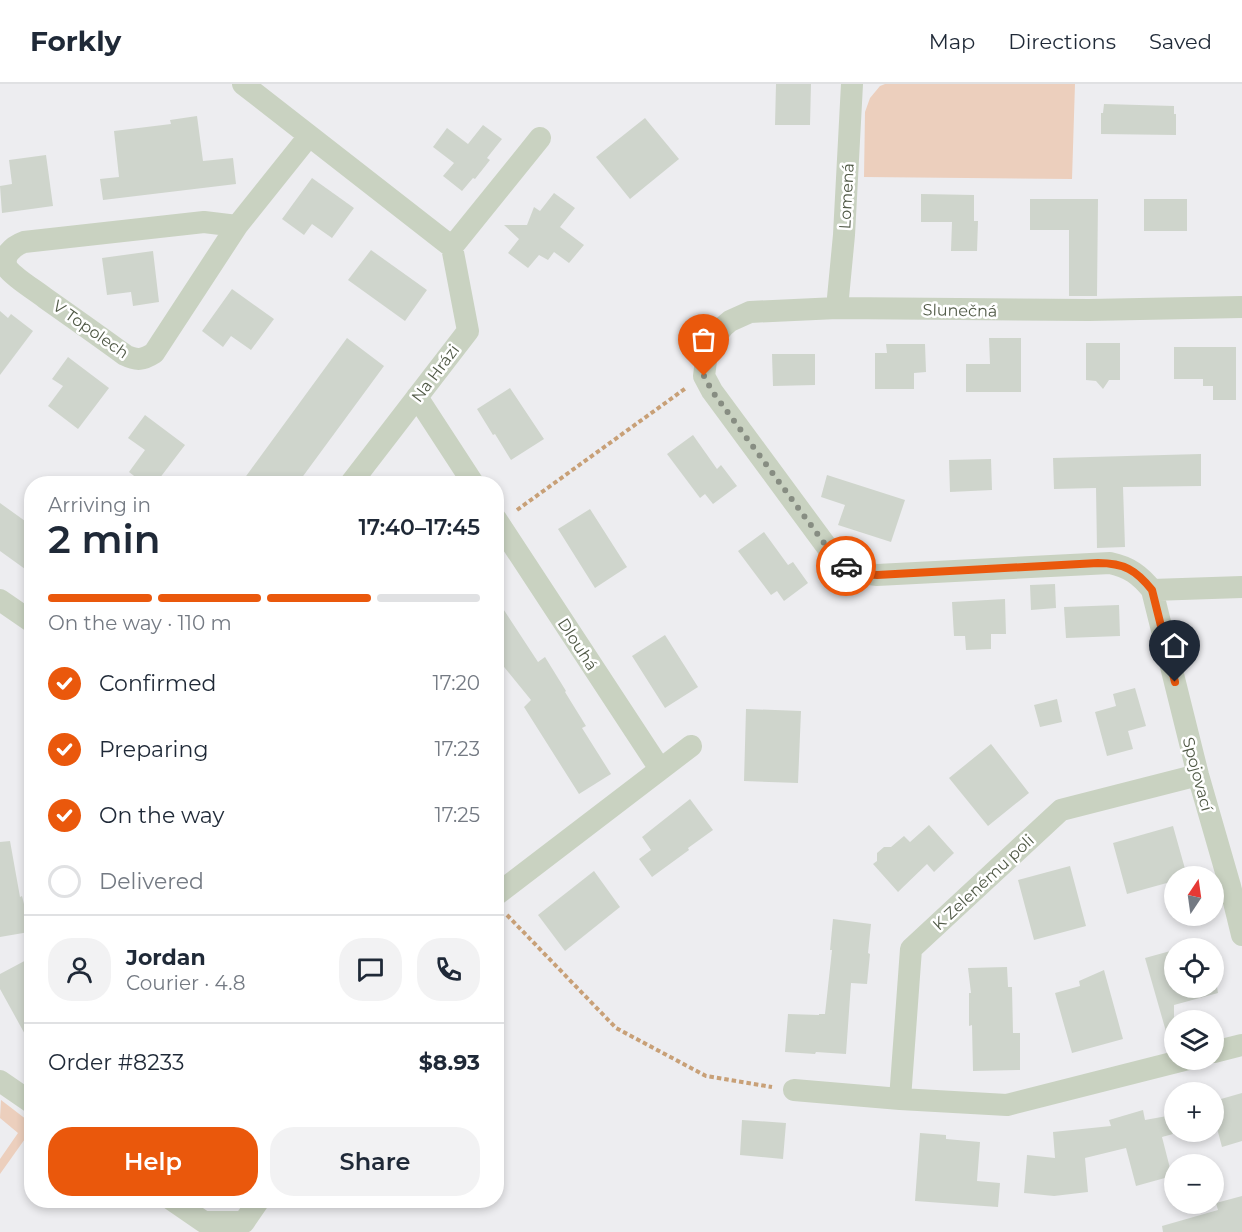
<!DOCTYPE html>
<html lang="en">
<head>
<meta charset="utf-8">
<style>
  body { margin:0; font-family:Montserrat,sans-serif; background:#f2f2f3; color:#1f2937; height:100vh; display:flex; flex-direction:column; font-size:22px; white-space:nowrap }
  * { box-sizing:border-box; margin:0 }
  p { font-size:20px; color:#747a83 }
  .icon { flex:none; width:33px; height:33px; fill:none; stroke:currentColor; stroke-width:2; stroke-linecap:round; stroke-linejoin:round }
  .map { position:relative; flex:1; overflow:hidden }
  .panel { position:absolute; left:24px; top:392px; width:480px; height:732px; display:flex; flex-direction:column; background:#fff; border-radius:24px; box-shadow:0 3px 9px #0003 }
  .panel>* { flex:none }
  .needle { width:39px; rotate:13deg }
  .buttons { position:absolute; left:1164px; top:782px; display:grid; gap:12px }
  .buttons a { display:grid; place-items:center; width:60px; height:60px; border-radius:50%; background:#fff; box-shadow:0 3px 9px #0003; font-size:30px }
  .pin { position:absolute; display:grid; place-items:center; width:51px; height:51px; color:#fff; margin:-62px -26px; border-radius:50% 50% 50% 0; rotate:-45deg; box-shadow:0 0 6px #0007 }
  .pin .icon { rotate:45deg }
  .courier { position:absolute; display:grid; place-items:center; width:60px; height:60px; margin:-30px; border:4px solid #ea580c; border-radius:50%; background:#fff; color:#222; box-shadow:0 2px 8px #0007 }
  .overview em { font-style:normal; font-weight:600 }
  .overview div { display:flex; flex-direction:column-reverse }
  .overview { display:flex; align-items:center; justify-content:space-between; height:102px; padding:0 24px }
  h1 { font-size:39px; font-weight:600; line-height:45px }
  .bar { display:grid; grid-template-columns:repeat(4,1fr); gap:9px 6px; align-content:center; height:72px; padding:0 24px }
  .bar i { height:8px; border-radius:4px; background:#e0e1e3 }
  .bar .current { background:#ea580c }
  .bar p { grid-column:span 4 }
  .line { display:flex; align-items:center; gap:15px; padding:0 24px; border-top:2px solid #e0e1e3 }
  .line div { flex:1 }
  .round { display:grid; place-items:center; flex:none; width:63px; height:63px; border-radius:24px; background:#f2f2f3 }
  ol { padding:0 24px; list-style:none }
  li { display:flex; align-items:center; gap:18px; height:66px }
  li p { margin-inline-start:auto }
  li .icon { padding:6px; border-radius:50%; background:#ea580c; color:#fff; stroke-width:4 }
  li:last-child { color:#747a83 }
  li i { width:33px; height:33px; border:3px solid #e0e1e3; border-radius:50% }
  .button { display:flex; gap:12px; margin-top:auto; padding:12px 24px }
  .button a { flex:1; height:69px; border-radius:24px; background:#ea580c; color:#fff; font-size:24px; font-weight:600; line-height:69px; text-align:center }
  .button a+a { background:#f2f2f3; color:#1f2937 }
  header { display:flex; align-items:center; gap:36px; box-sizing:border-box; height:84px; padding:0 30px; background:#fff; border-bottom:2px solid #e0e1e3 }
  header strong { font-size:28px }
  nav { display:flex; gap:33px; margin-inline-start:auto; font-size:21px }
  .map>svg:first-child { display:block }
</style>
</head>
<body>
<header>
<strong>Forkly</strong>
<nav><a>Map</a><a>Directions</a><a>Saved</a></nav>
</header>
<div class="map">
<svg width="1242" height="1148" viewBox="0 0 1242 1148">
  <rect width="100%" height="100%" fill="#ededf0"/>
  <path fill="#eccfbd" d="M 885,0 L 1075,0 L 1072,95 L 864,93 L 865,28 L 870,14 L 880,2 Z
    M 1,1016 L 31,1039 L 32,1045 L 0,1090 L 0,1075 L 18,1049 L 0,1034 Z"/>
  <path fill="#cfd5cc" d="M 776,0 L 811,0 L 810,41 L 775,41 Z
    M 1104,20 L 1174,22 L 1174,30 L 1176,30 L 1176,51 L 1101,50 L 1101,29 L 1103,29 Z
    M 197,32 L 203,77 L 233,74 L 236,100 L 103,116 L 100,95 L 119,93 L 114,47 L 171,40 L 170,36 Z
    M 645,34 L 679,75 L 630,115 L 596,73 Z
    M 483,41 L 502,55 L 487,74 L 490,76 L 475,95 L 473,94 L 462,107 L 443,92 L 454,79 L 433,63 L 447,44 L 468,60 Z
    M 46,71 L 53,122 L 2,129 L 0,102 L 12,100 L 9,76 Z
    M 312,94 L 354,124 L 332,154 L 312,140 L 304,151 L 282,135 Z
    M 554,109 L 575,124 L 560,143 L 584,161 L 569,179 L 554,168 L 548,176 L 539,171 L 528,184 L 508,169 L 519,155 L 504,141 L 527,141 L 534,123 L 540,127 Z
    M 921,110 L 974,111 L 974,137 L 978,137 L 977,167 L 951,167 L 952,138 L 921,138 Z
    M 1030,115 L 1098,115 L 1097,212 L 1069,212 L 1069,146 L 1030,146 Z
    M 1144,115 L 1187,115 L 1187,147 L 1144,147 Z
    M 371,166 L 427,206 L 405,237 L 348,196 Z
    M 153,167 L 159,218 L 133,222 L 131,208 L 107,211 L 102,174 Z
    M 232,205 L 274,235 L 251,266 L 231,252 L 223,263 L 202,247 Z
    M 0,227 L 8,234 L 11,230 L 33,247 L 0,291 Z
    M 347,254 L 384,282 L 298,399 L 241,399 Z
    M 989,254 L 1021,254 L 1021,308 L 966,308 L 966,280 L 990,280 Z
    M 1086,259 L 1120,259 L 1120,296 L 1109,296 L 1103,305 L 1096,297 L 1086,296 Z
    M 886,260 L 925,260 L 926,288 L 914,289 L 914,305 L 875,305 L 875,269 L 887,269 Z
    M 1174,263 L 1236,263 L 1236,316 L 1213,316 L 1213,302 L 1203,302 L 1203,295 L 1174,295 Z
    M 772,270 L 815,270 L 815,301 L 773,302 Z
    M 68,273 L 109,304 L 78,345 L 48,322 L 63,302 L 52,295 Z
    M 510,304 L 544,355 L 511,376 L 495,350 L 493,351 L 477,325 Z
    M 145,331 L 185,361 L 156,399 L 143,399 L 129,388 L 145,366 L 128,354 Z
    M 693,351 L 717,385 L 721,381 L 737,402 L 713,420 L 705,410 L 700,414 L 667,370 Z
    M 1201,370 L 1201,402 L 1123,403 L 1125,463 L 1097,464 L 1096,404 L 1054,405 L 1053,374 Z
    M 991,375 L 992,406 L 950,408 L 949,376 Z
    M 827,391 L 905,416 L 891,458 L 838,441 L 845,421 L 821,413 Z
    M 0,419 L 32,442 L 32,490 L 0,467 Z
    M 590,425 L 627,483 L 595,504 L 558,445 Z
    M 764,448 L 788,481 L 793,478 L 808,499 L 784,517 L 777,507 L 771,511 L 738,467 Z
    M 1055,500 L 1056,524 L 1031,526 L 1030,501 Z
    M 496,514 L 538,578 L 545,573 L 566,607 L 565,608 L 586,642 L 582,644 L 611,690 L 579,710 L 524,623 L 531,616 L 496,573 Z
    M 1005,515 L 1006,550 L 991,550 L 991,565 L 966,566 L 965,552 L 954,552 L 952,518 Z
    M 1119,521 L 1120,552 L 1066,554 L 1064,523 Z
    M 665,551 L 698,603 L 665,624 L 632,572 Z
    M 1135,604 L 1146,642 L 1128,647 L 1133,665 L 1107,672 L 1095,628 L 1116,622 L 1113,610 Z
    M 1057,615 L 1062,638 L 1040,643 L 1034,621 Z
    M 746,625 L 801,627 L 798,699 L 744,697 Z
    M 991,660 L 1029,709 L 988,742 L 949,694 Z
    M 690,715 L 713,746 L 688,764 L 689,766 L 652,793 L 639,775 L 651,766 L 642,753 Z
    M 929,741 L 954,769 L 934,788 L 927,780 L 898,808 L 873,780 L 877,777 L 877,769 L 884,763 L 891,763 L 904,752 L 910,758 Z
    M 1173,742 L 1187,792 L 1174,792 L 1174,797 L 1127,810 L 1113,759 Z
    M 10,757 L 20,813 L 22,812 L 27,832 L 26,832 L 29,848 L 0,853 L 0,758 Z
    M 1070,782 L 1086,842 L 1034,856 L 1018,796 Z
    M 594,787 L 620,823 L 565,867 L 538,831 Z
    M 833,835 L 871,840 L 868,869 L 870,870 L 867,900 L 851,899 L 846,970 L 816,968 L 815,970 L 785,968 L 788,930 L 819,931 L 819,930 L 825,930 L 832,866 L 830,866 Z
    M 1174,866 L 1174,903 L 1217,903 L 1218,909 L 1174,921 L 1174,958 L 1169,958 L 1145,874 Z
    M 32,873 L 32,963 L 0,905 L 0,890 Z
    M 1007,883 L 1008,903 L 1012,903 L 1013,949 L 1020,949 L 1020,986 L 973,987 L 972,941 L 969,942 L 969,909 L 971,909 L 968,884 Z
    M 1104,886 L 1123,955 L 1072,969 L 1055,909 L 1080,902 L 1079,897 Z
    M 1242,1009 L 1242,1057 L 1222,1063 L 1214,1033 L 1214,1017 Z
    M 1143,1026 L 1145,1036 L 1167,1032 L 1173,1050 L 1162,1053 L 1172,1092 L 1136,1102 L 1126,1064 L 1085,1074 L 1088,1108 L 1054,1112 L 1024,1109 L 1027,1071 L 1055,1074 L 1053,1048 L 1111,1042 L 1109,1036 Z
    M 742,1036 L 786,1039 L 783,1075 L 740,1071 Z
    M 920,1049 L 946,1051 L 946,1055 L 980,1058 L 977,1097 L 1000,1099 L 998,1123 L 915,1117 Z
    M 1242,1112 L 1242,1148 L 1163,1148 L 1162,1142 L 1218,1126 L 1216,1119 Z"/>
  <g fill="none" stroke-linecap="round" stroke-linejoin="round">
    <path stroke="#c8a077" stroke-width="4" stroke-dasharray="4.5 3" stroke-linecap="butt" d="M 517,426 L 686,304
      M 507,831 L 616,944 L 706,992 L 772,1003"/>
    <path stroke="#c9d2c1" stroke-width="22" d="M 243,0 L 452,163 L 468,247 L 351,399
      M 237,142 L 204,138 L 24,158 C 13,162 0,173 8,185 C 16,195 35,206 45,214 C 72,233 99,252 125,271 C 137,277 143,276 154,269 L 237,142 L 309,52
      M 452,163 L 540,54
      M 1242,223 L 1089,226 L 837,224 L 750,228 L 730,237 L 723,243 L 711,259 L 707,269 L 704,292 L 712,307 L 827,463 C 841,480 855,489 877,491 L 1110,479 C 1129,483 1140,491 1152,506 L 1242,503
      M 837,224 L 844,151 L 852,0
      M 417,313 L 473,399
      M 496,435 L 660,685
      M 1152,506 L 1198,691 L 1230,802 L 1242,851
      M 0,516 L 32,538
      M 496,811 L 691,662
      M 1214,968 L 1242,961
      M 0,997 L 32,1019
      M 794,1006 L 900,1015 L 1007,1021 L 1188,975
      M 900,1015 L 911,865 L 1061,726 L 1198,691
      M 172,1116 L 204,1138 L 244,1138 L 259,1116"/>
  </g>
  <g fill="none" stroke-linecap="round" stroke-linejoin="round">
    <path stroke="#878d82" stroke-width="6" stroke-dasharray="0 10.8" d="M 704,292 L 712,307 L 827,463 L 835,474 L 846,482"/>
    <path stroke="#ea580c" stroke-width="8" d="M 846,482 L 866,490 L 877,491 L 1098,479 C 1124,479 1136,486 1152,506 L 1175,598"/>
  </g>
  <g text-anchor="middle" stroke-width="5" stroke-linejoin="round" paint-order="stroke">
    <g font-size="16" fill="#505946" stroke="#fff">
      <text transform="translate(846 112) rotate(-87)" y="6">Lomená</text>
      <text transform="translate(960 226) rotate(1)" y="6">Slunečná</text>
      <text transform="translate(91 245) rotate(35)" y="6">V Topolech</text>
      <text transform="translate(435 289) rotate(-53)" y="6">Na Hrázi</text>
      <text transform="translate(578 560) rotate(57)" y="6">Dlouhá</text>
      <text transform="translate(1198 690) rotate(75)" y="6">Spojovací</text>
      <text transform="translate(983 798) rotate(-43)" y="6">K Zelenému poli</text>
    </g>
  </g>
</svg>
<div class="buttons">
<a><svg class="needle" viewBox="-14 -14 28 28"><path d="M0-13l5 13h-10z" fill="#e53935"/><path d="M0 13l5-13h-10z" fill="#747a83"/></svg></a>
<a><svg class="icon" aria-label="locate" viewBox="0 0 24 24"><circle cx="12" cy="12" r="6"/><path d="M12 2v4M12 18v4M2 12h4M18 12h4"/></svg></a>
<a><svg class="icon" aria-label="layers" viewBox="0 0 24 24"><path d="M12 4l9 5-9 5-9-5zM3 14l9 5 9-5"/></svg></a>
<a>+</a>
<a>−</a>
</div>
<div class="pin" style="left:704px;top:292px;background:#ea580c"><svg class="icon" aria-label="bag" viewBox="0 0 24 24"><path d="M5 8h14l-1 12H6zM9 8a3 3 0 0 1 6 0"/></svg></div>
<div class="pin" style="left:1175px;top:598px;background:#1f2937"><svg class="icon" aria-label="home" viewBox="0 0 24 24"><path d="M3 11l9-7 9 7M6 9v11h12V9"/></svg></div>
<div class="courier" style="left:846px;top:482px"><svg class="icon" aria-label="car" viewBox="0 0 24 24"><path d="M5 17H2v-5l4-1 3-4h7l3 4 3 1v5h-3M9 17h6M6 11h13"/><circle cx="7" cy="17" r="2"/><circle cx="17" cy="17" r="2"/></svg></div>
<section class="panel">
<div class="overview"><div><h1>2 min</h1><p>Arriving in</p></div><em>17:40–17:45</em></div>
<div class="bar"><i class="current"></i><i class="current"></i><i class="current"></i><i></i><p>On the way · 110 m</p></div>
<ol>
<li><svg class="icon" aria-label="check" viewBox="0 0 24 24"><path d="M5 12l5 5 9-10"/></svg>Confirmed<p>17:20</p></li>
<li><svg class="icon" aria-label="check" viewBox="0 0 24 24"><path d="M5 12l5 5 9-10"/></svg>Preparing<p>17:23</p></li>
<li><svg class="icon" aria-label="check" viewBox="0 0 24 24"><path d="M5 12l5 5 9-10"/></svg>On the way<p>17:25</p></li>
<li><i></i>Delivered</li>
</ol>
<div class="line" style="height:108px"><a class="round"><svg class="icon" aria-label="person" viewBox="0 0 24 24"><circle cx="12" cy="8" r="4"/><path d="M4 21q1-7 8-7t8 7"/></svg></a><div><b>Jordan</b><p>Courier · 4.8</p></div><a class="round"><svg class="icon" aria-label="chat" viewBox="0 0 24 24"><path d="M4 5h16v11H9l-5 4z"/></svg></a><a class="round"><svg class="icon" aria-label="phone" viewBox="0 0 24 24"><path d="M5 4h4l2 5-3 2q2 4 5 5l2-3 5 2v4C11 20 4 13 5 4z"/></svg></a></div>
<div class="line" style="height:78px"><div>Order #8233</div><b>$8.93</b></div>
<div class="button"><a>Help</a><a>Share</a></div>
</section>
</div>
</body>
</html>
